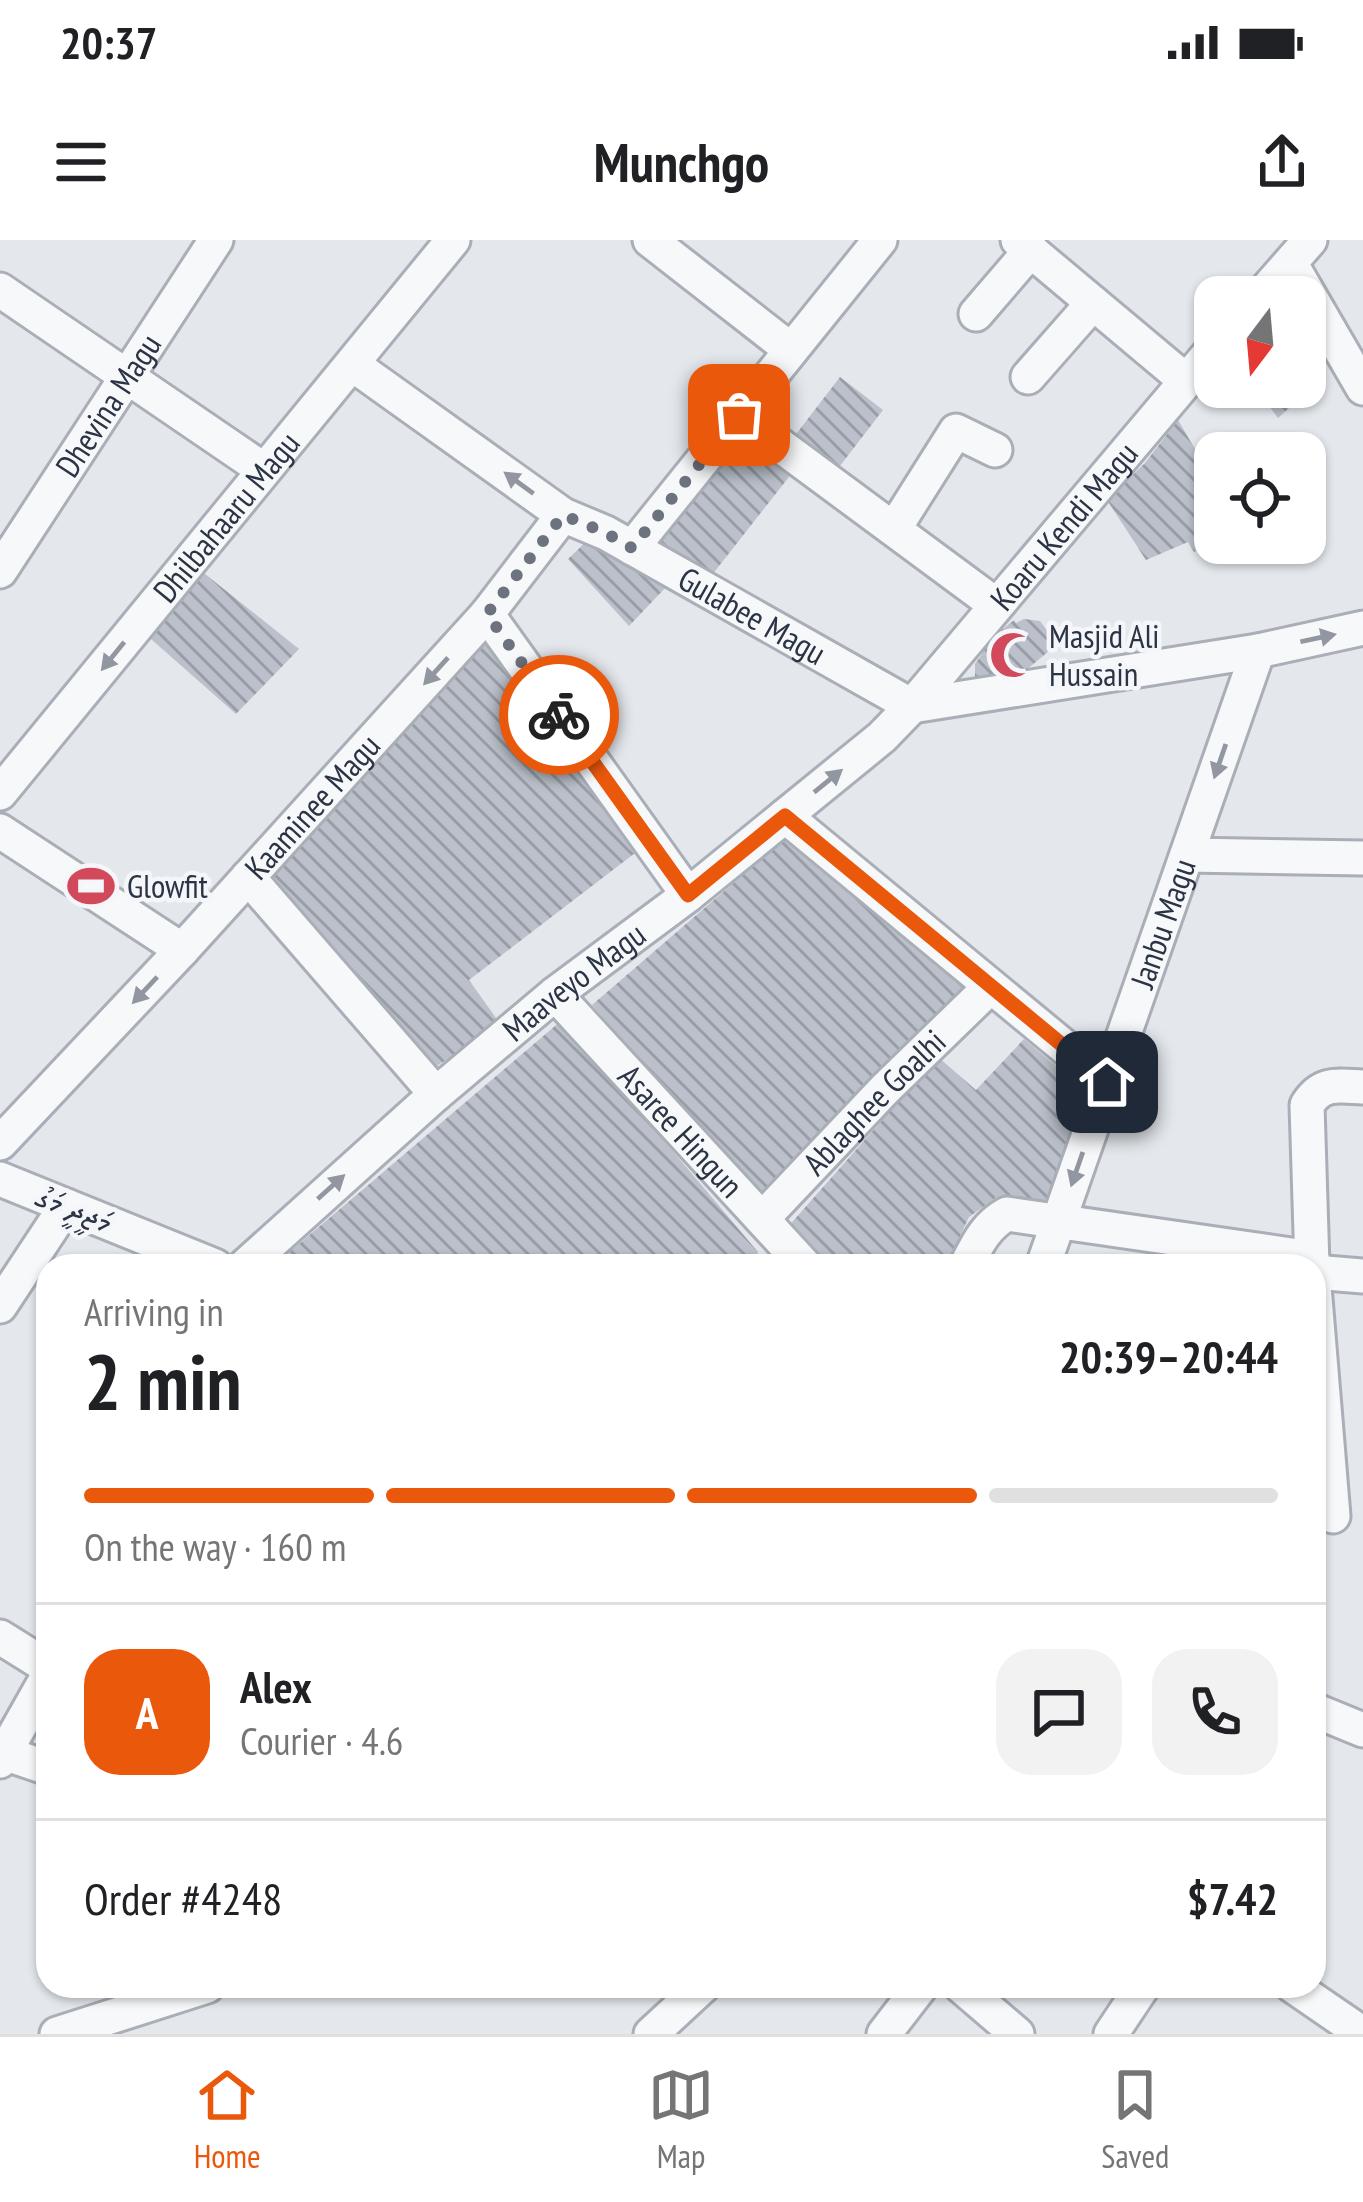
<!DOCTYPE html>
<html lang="en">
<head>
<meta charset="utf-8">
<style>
  body { margin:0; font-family:"PT Sans Narrow","Noto Sans Thaana",sans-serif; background:#f2f2f2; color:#202124; height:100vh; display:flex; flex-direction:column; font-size:45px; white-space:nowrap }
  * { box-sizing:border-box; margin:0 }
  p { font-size:39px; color:#757577 }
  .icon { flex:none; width:66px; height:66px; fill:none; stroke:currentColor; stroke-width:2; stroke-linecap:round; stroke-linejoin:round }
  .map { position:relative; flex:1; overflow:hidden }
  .drawer { position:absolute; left:36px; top:1014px; width:1290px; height:744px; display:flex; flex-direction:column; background:#fff; border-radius:36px; box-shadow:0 3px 9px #0004 }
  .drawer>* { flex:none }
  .needle { width:78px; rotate:196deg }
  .buttons { position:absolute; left:1194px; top:36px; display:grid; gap:24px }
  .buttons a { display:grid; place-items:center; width:132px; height:132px; border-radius:24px; background:#fff; box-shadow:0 3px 9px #0004; font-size:60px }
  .pin { position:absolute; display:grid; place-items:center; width:102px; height:102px; color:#fff; margin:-51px; border-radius:24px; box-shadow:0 6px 18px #0006 }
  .courier { position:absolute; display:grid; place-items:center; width:120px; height:120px; margin:-60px; border:9px solid #ea580c; border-radius:50%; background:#fff; color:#222; box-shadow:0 3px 15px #0007 }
  .headline em { font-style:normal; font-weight:600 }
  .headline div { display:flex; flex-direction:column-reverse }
  .headline { display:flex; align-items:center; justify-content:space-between; height:204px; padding:0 48px }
  h1 { font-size:78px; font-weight:600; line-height:90px }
  .bar { display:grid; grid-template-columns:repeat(4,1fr); gap:18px 12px; align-content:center; height:144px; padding:0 48px }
  .bar i { height:15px; border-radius:9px; background:#e0e0e0 }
  .bar .active { background:#ea580c }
  .bar p { grid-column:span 4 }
  .line { display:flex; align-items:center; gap:30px; padding:0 48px; border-top:3px solid #e0e0e0 }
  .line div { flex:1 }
  .round { display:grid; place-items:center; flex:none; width:126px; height:126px; border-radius:36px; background:#f2f2f2 }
  .status { display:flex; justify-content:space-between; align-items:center; height:84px; padding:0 60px; background:#fff; direction:ltr }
  .status svg { height:33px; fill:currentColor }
  header { display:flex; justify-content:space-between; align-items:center; height:156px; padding:0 48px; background:#fff; font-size:54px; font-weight:600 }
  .tab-bar { display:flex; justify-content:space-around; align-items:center; height:168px; border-top:3px solid #e0e0e0; background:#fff; font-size:33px; color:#757577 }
  .tab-bar a { display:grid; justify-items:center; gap:6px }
  .tab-bar .active { color:#ea580c }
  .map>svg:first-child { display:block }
</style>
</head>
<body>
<div class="status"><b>20:37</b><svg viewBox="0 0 49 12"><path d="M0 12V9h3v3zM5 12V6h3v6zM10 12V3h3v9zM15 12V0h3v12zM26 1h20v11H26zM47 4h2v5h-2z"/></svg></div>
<header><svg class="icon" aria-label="menu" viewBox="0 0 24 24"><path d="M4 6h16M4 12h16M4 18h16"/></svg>Munchgo<svg class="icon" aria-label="share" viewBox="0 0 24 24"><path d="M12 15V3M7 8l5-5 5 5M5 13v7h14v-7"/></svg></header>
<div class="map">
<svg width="1363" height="1794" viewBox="0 0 1363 1794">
  <defs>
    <pattern id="building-back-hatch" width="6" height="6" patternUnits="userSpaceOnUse" patternTransform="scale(3)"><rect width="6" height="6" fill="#bbc0ca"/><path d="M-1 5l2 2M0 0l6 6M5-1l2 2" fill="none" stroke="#989da6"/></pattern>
  </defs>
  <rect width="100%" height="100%" fill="#e4e7ec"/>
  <path fill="url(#building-back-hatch)" d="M 1305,119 L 1320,140 L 1278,178 L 1255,147 L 1305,147 Z
    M 840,137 L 883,170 L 833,235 L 790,202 Z
    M 1178,180 L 1215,243 L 1215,302 L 1194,312 L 1188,302 L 1146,320 L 1107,260 L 1145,223 Z
    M 746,197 L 796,228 L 708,340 L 656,309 L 658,290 L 735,198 Z
    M 592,296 L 667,346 L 629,386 L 568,319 Z
    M 195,326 L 299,409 L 236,474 L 143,392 Z
    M 1024,379 L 1040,381 L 1051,396 L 1049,411 L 1007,446 L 975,440 L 975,424 L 982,414 L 978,409 L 1014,380 L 1016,383 Z
    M 484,391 L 639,610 L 469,740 L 501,785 L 432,829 L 262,636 Z
    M 787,597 L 970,746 L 763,958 L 592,765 Z
    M 562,780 L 758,1012 L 752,1026 L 273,1026 Z
    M 1024,799 L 1088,853 L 1048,960 L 997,957 L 969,977 L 946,1026 L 820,1026 L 786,989 L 938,817 L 976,850 Z"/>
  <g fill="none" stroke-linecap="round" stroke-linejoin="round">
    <defs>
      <g id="minor">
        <path d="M 650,0 L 791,110"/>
        <path d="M 1018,0 L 1185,140"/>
        <path d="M 1291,24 L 1363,148"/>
        <path d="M 0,50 L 264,230"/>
        <path d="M 1260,57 L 1310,0"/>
        <path d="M 976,74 L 1031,10"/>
        <path id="s1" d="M 352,124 L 563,275 L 606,293 L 912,466"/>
        <path d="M 1028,137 L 1093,63"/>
        <path d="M 739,175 L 996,365"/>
        <path d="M 894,289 L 956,191 L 995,210"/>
        <path d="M 632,308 L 880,0"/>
        <path id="s2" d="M 0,331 L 216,0"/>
        <path d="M 487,374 L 688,655"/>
        <path d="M 912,466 L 1258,411 L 1363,388"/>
        <path id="s3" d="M 0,553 L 453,0"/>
        <path d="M 785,576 L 1107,842"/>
        <path d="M 0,591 L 182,710"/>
        <path d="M 1187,615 L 1363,618"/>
        <path d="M 248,637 L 436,854"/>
        <path id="s4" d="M 555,754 L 805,1026"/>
        <path id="s5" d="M 0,903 L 182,710 L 487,374 L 563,275"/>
        <path d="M 0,939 L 215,1026"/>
        <path id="s6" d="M 762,979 L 885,849 L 990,747"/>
        <path id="s7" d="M 245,1026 L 436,854 L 555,754 L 688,655 L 882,497 L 912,466 L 1215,107"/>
        <path d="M 966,1026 C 977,1005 985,986 1007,974 L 1312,1018"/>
        <path id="s8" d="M 1043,1026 L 1258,411"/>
        <path d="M 1312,1026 L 1307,865 C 1322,841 1338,846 1363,847"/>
        <path d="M 1314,1032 L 1363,1036"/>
        <path d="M 1314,1046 L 1333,1276"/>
        <path d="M 0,1066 L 66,966"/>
        <path d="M 0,1397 L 48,1427"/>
        <path d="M 1314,1470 L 1363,1490"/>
        <path d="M 4,1513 L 48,1528"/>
        <path d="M 0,1521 L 48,1436"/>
        <path d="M 961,1746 L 1017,1794"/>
        <path d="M 1293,1746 L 1363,1794"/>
        <path d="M 57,1794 L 207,1746"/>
        <path d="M 651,1794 L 703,1746"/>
        <path d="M 884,1794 L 921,1746"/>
        <path d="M 1111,1794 L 1143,1746"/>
      </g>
    </defs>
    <use href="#minor" stroke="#a9aeb7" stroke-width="39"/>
    <use href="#minor" stroke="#f7f8fa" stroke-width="33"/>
  </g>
  <defs><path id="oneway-solid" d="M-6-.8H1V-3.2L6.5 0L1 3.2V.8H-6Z" transform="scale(3)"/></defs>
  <g fill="#9196a0">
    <use href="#oneway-solid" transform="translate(519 243) rotate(-144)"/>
    <use href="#oneway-solid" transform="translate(1318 398) rotate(-12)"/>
    <use href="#oneway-solid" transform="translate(113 416) rotate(129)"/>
    <use href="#oneway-solid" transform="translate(436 431) rotate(132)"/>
    <use href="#oneway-solid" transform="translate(1220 521) rotate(109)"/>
    <use href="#oneway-solid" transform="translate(828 541) rotate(-39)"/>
    <use href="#oneway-solid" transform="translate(145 750) rotate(133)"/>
    <use href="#oneway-solid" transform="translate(1077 929) rotate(109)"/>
    <use href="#oneway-solid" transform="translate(331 947) rotate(-42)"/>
  </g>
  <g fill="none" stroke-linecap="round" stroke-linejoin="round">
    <path stroke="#6c737f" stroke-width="12" stroke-dasharray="0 21.6" d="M 559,475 L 487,374 L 563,275 L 606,293 L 632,308 L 739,175"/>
    <path stroke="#ea580c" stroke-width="15" d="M 559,475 L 688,655 L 785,576 L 1107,842"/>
  </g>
  <defs>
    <symbol id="mosque-bare" viewBox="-9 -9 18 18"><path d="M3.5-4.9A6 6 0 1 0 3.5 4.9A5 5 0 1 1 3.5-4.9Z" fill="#d1495b" stroke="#f4f6f9" stroke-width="2.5" paint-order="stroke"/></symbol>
    <symbol id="stadium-bare" viewBox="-9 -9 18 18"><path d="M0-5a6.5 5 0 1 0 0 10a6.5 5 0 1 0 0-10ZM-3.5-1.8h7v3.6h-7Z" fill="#d1495b" stroke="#f4f6f9" stroke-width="2.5" paint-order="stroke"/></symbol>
  </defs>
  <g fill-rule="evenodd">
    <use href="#mosque-bare" x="980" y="382" width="66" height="66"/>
    <use href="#stadium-bare" x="58" y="613" width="66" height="66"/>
  </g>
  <g text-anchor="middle" stroke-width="9" stroke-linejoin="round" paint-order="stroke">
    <g font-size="33" fill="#2b3445" stroke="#f4f6f9">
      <text dy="12" stroke="none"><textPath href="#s2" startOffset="198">Dhevina Magu</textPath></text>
      <text dy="12" stroke="none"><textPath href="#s3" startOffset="357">Dhilbahaaru Magu</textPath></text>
      <text dy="12" stroke="none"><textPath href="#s7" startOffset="1107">Koaru Kendi Magu</textPath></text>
      <text dy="12" stroke="none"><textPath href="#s1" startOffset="474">Gulabee Magu</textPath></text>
      <text dy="12" stroke="none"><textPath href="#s5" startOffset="459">Kaaminee Magu</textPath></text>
      <text dy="12" stroke="none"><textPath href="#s8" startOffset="363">Janbu Magu</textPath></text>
      <text dy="12" stroke="none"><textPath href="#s7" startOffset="435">Maaveyo Magu</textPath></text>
      <text dy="12" stroke="none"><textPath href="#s6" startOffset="162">Ablaghee Goalhi</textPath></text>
      <text dy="12" stroke="none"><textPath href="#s4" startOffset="186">Asaree Hingun</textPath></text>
      <text transform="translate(74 969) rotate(22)" y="12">މަޖީދީ މަގު</text>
    </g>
    <g font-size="33" fill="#2b3445" stroke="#f4f6f9" text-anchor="start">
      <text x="1049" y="408">Masjid Ali<tspan x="1049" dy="38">Hussain</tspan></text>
      <text x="127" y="658">Glowfit</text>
    </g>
  </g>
</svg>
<div class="buttons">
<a><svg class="needle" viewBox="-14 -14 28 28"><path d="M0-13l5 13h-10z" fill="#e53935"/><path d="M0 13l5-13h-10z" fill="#757577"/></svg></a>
<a><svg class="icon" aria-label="locate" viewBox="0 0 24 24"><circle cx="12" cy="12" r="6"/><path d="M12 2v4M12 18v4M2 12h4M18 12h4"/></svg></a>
</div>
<div class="pin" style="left:739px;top:175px;background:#ea580c"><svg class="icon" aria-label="bag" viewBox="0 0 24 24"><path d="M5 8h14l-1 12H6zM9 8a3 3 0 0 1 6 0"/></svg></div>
<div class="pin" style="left:1107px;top:842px;background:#1f2937"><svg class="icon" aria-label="home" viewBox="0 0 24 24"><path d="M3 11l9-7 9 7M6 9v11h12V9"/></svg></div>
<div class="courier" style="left:559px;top:475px"><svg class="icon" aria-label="bike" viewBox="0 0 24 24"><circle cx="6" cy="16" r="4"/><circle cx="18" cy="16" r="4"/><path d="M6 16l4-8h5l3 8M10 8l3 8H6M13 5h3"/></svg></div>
<section class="drawer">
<div class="headline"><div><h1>2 min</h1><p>Arriving in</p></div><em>20:39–20:44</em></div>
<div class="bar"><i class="active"></i><i class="active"></i><i class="active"></i><i></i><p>On the way · 160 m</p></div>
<div class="line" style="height:216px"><b class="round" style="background:#ea580c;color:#fff">A</b><div><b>Alex</b><p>Courier · 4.6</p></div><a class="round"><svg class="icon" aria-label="chat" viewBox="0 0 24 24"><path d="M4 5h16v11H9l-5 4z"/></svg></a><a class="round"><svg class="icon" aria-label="phone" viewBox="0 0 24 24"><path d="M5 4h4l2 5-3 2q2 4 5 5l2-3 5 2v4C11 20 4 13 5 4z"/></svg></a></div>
<div class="line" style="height:156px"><div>Order #4248</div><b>$7.42</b></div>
</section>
</div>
<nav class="tab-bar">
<a class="active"><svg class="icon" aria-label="home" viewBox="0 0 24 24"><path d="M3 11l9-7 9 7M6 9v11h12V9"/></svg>Home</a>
<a><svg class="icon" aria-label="map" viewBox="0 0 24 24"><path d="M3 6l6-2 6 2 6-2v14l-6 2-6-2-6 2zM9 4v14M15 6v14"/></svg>Map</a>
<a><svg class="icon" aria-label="saved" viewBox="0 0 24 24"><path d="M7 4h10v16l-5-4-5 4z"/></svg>Saved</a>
</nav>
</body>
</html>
